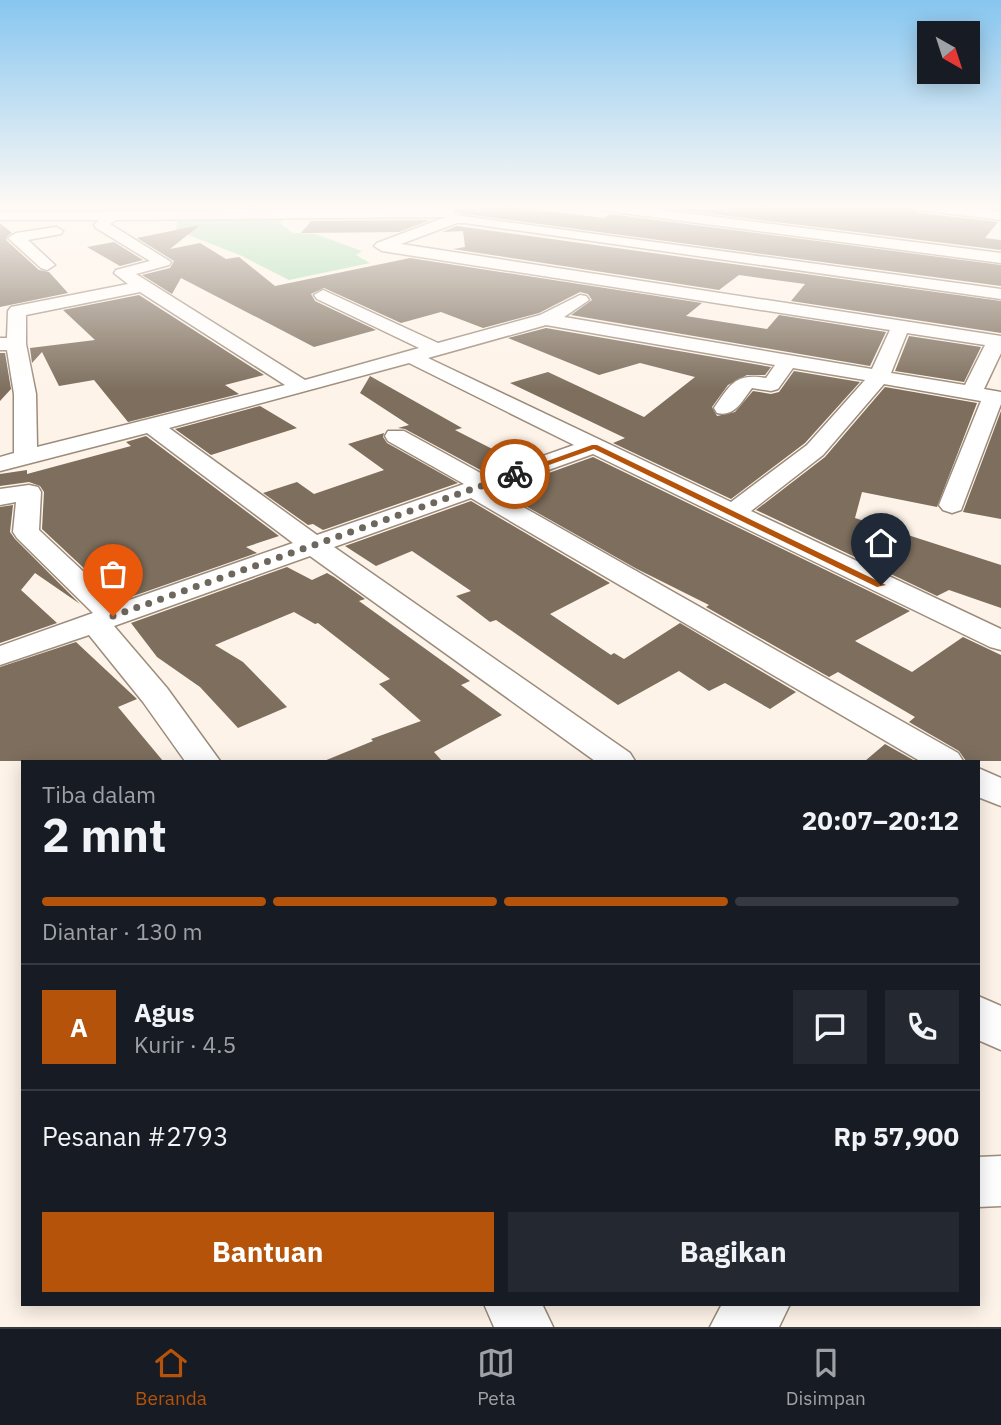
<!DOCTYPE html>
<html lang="id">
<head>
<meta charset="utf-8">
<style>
  body { margin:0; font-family:"IBM Plex Sans",sans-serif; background:#242831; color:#f1f3f6; height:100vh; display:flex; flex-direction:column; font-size:26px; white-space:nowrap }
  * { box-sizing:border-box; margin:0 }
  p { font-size:23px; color:#9ea1a6 }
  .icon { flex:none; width:38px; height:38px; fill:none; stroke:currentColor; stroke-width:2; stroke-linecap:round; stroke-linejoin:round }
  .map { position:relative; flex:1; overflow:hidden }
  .drawer { position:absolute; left:21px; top:760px; width:959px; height:546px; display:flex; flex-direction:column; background:#171b24; border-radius:0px; box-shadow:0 4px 18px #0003 }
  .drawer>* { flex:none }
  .needle { width:46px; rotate:141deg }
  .controls { position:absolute; left:917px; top:21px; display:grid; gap:14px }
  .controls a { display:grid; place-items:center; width:63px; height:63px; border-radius:0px; background:#171b24; box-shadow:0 4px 18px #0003; font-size:35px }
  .pin { position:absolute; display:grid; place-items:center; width:60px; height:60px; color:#fff; margin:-72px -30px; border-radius:50% 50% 50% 0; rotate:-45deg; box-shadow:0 0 7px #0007 }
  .pin .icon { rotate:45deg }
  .courier { position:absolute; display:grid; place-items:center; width:70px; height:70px; margin:-35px; border:5px solid #b45309; border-radius:50%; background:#fff; color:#222; box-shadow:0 2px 9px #0007 }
  .summary em { font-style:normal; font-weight:700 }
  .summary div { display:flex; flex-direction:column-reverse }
  .summary { display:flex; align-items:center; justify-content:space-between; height:119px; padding:0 21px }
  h1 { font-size:46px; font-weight:700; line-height:52px }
  .bar { display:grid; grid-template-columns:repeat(4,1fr); gap:10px 7px; align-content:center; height:84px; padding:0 21px }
  .bar i { height:9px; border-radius:5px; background:#363941 }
  .bar .active { background:#b45309 }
  .bar p { grid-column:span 4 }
  .line { display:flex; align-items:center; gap:18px; padding:0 21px; border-top:2px solid #363941 }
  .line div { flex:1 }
  .round { display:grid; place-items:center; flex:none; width:74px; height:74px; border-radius:0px; background:#242831 }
  .primary-button { display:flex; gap:14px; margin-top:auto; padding:14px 21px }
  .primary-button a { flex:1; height:80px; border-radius:0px; background:#b45309; color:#fff; font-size:28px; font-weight:700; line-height:80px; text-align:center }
  .primary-button a+a { background:#242831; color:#f1f3f6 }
  .menu { display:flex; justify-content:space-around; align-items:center; height:98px; border-top:2px solid #363941; background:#171b24; font-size:19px; color:#9ea1a6 }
  .menu a { display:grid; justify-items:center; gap:4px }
  .menu .active { color:#b45309 }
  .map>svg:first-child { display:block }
</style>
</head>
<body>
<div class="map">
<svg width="1001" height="1327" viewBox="0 0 1001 1327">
  <rect width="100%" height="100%" fill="#fef3e8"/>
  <path fill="#9cdaab" d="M 178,215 L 290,215 L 280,223 L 293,233 L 315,234 L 362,251 L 356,255 L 370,263 L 289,280 L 242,256 L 176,230 Z"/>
  <path fill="#7d6e5d" d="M 324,206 L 506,206 L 604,218 L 610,214 L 1001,265 L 1001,286 L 457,213 L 455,207 L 450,206 Z
    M 648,206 L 714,210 L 719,206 L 910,206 L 919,213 L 998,222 L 985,238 L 1001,240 L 1001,250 Z
    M 431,220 L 399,232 L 301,233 L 311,221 Z
    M 0,223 L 12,233 L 7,236 L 6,240 L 39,270 L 49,272 L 68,293 L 0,307 Z
    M 200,225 L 170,249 L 200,243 L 226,259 L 239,257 L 275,286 L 410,258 L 702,303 L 686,316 L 767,329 L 779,315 L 886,332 L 870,366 L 571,315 L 592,300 L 588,294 L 580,292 L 539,313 L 483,328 L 441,312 L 401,323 L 324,288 L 311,294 L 315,301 L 376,330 L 314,347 L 181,278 L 172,294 L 142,275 L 170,268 L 174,261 L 137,238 Z
    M 457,226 L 1001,301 L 1001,333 L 791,301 L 805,284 L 739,275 L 719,290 L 453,249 L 465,247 L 463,231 L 442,232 Z
    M 114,242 L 143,260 L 120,266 L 87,247 Z
    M 139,295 L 264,375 L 225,385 L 239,394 L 128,422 L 94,380 L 59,386 L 42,352 L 32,363 L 30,348 L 95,340 L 63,310 Z
    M 546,328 L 771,367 L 765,375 L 747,375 L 728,385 L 712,407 L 717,416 L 735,412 L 753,391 L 771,394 L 779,392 L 794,371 L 860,382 L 805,443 L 731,499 L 613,443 L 625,438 L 510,383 L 548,372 L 644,417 L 695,377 L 640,363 L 599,375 L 508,338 Z
    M 909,336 L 981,347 L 964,382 L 895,371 Z
    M 0,353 L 5,353 L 11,389 L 0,401 Z
    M 370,376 L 462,428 L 455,430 L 518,462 L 486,473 L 405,429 L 398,428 L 409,425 L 360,393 Z
    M 885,387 L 977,403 L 937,507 L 862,492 L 855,518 L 1001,565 L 1001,608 L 949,590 L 937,596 L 756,510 L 825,457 Z
    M 260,406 L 297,428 L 211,455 L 175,429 Z
    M 1001,411 L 1001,519 L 963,512 Z
    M 384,433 L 383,437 L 387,443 L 458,483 L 323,530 L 313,524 L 308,525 L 263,493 L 297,482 L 314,494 L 384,470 L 348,444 Z
    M 146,436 L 279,536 L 246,547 L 257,553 L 119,601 L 42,529 L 44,492 L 40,486 L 29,482 L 0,486 L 0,474 L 27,470 L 27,474 L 131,446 L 126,442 Z
    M 593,457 L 910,611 L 855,641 L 912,672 L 963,637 L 1001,655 L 1001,761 L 966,761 L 959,751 L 909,722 L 915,717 L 838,672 L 829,677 L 706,607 L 709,605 L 637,569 L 499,491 Z
    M 471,501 L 610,583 L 550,614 L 611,655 L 614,653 L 624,659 L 680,623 L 796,692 L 770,709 L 725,683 L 709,691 L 679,671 L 618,705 L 496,620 L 490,622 L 456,596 L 471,591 L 412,551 L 376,566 L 345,546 Z
    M 13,505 L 10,532 L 15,539 L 80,604 L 35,573 L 21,590 L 57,623 L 0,643 L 0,507 Z
    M 287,567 L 312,580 L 327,573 L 334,577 L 365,599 L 359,601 L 470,681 L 461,685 L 502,715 L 434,752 L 442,761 L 324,761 L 373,741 L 371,739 L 421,721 L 379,684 L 390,679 L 318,623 L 315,624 L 294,612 L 215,645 L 243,662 L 287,707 L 238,728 L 200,687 L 157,657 L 131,623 Z
    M 76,642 L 137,699 L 118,707 L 163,761 L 0,761 L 0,667 Z
    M 885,744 L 915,761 L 865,761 Z"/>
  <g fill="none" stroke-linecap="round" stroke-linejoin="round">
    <defs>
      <path id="minor" d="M 593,206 L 630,206 L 1001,253 L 1001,263 L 600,210 Z
        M 912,206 L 951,206 L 1001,212 L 1001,220 L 919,210 Z
        M 449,209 L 454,210 L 455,215 L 1001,289 L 1001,299 L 465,223 L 457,223 L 401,244 L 1001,336 L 1001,353 L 984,389 L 1001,392 L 1001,404 L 961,510 L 952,513 L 943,510 L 939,505 L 981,401 L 884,384 L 823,455 L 751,511 L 1001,629 L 1001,650 L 990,647 L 593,454 L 493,490 L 958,753 L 963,761 L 920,761 L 471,498 L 334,547 L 630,753 L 635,761 L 595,761 L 310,556 L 114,626 L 167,688 L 220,761 L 185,761 L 143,702 L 89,635 L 0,665 L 0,646 L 93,613 L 17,538 L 13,532 L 16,502 L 0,505 L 0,489 L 29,485 L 38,487 L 41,492 L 39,530 L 118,604 L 293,543 L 147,433 L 0,471 L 0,457 L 14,453 L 14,394 L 7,350 L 0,350 L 0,338 L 7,338 L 8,311 L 11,307 L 128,284 L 114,273 L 116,270 L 150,261 L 96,228 L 94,225 L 99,220 L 0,220 L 0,212 ZM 446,217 L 377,243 L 374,246 L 382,251 L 890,330 L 872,369 L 564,317 L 589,300 L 586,296 L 580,295 L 540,315 L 438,343 L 323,290 L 314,295 L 317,299 L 419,348 L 305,380 L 136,274 L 169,265 L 171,262 L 110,224 L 116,220 ZM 140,292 L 285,385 L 37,447 L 36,394 L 26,344 L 26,315 ZM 546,325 L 775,365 L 766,378 C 735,373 731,384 714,408 L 717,413 C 735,417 742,401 752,388 L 771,391 L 778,389 L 793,368 L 865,380 L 807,445 L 731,502 L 428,358 ZM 907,333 L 985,345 L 965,385 L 891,373 ZM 409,363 L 574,445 L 486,476 L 404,431 L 388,431 L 385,436 L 388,441 L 464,484 L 317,535 L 169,428 Z
        M 56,227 L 63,231 L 61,234 L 28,240 L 55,265 L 47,270 L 41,268 L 8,238 L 16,233 Z
        M 978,768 L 1001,778 L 1001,806 L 978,797 Z
        M 978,996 L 1001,1006 L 1001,1050 L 978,1040 Z
        M 1001,1156 L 1001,1206 L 978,1207 L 978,1157 Z
        M 484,1304 L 542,1304 L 553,1327 L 494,1327 Z
        M 722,1304 L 790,1304 L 779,1327 L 710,1327 Z"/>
    </defs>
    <use href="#minor" stroke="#9c8c7b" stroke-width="3"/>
    <use href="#minor" fill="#fff" fill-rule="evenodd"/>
  </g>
  <linearGradient id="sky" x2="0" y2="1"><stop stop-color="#87c6f0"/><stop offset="0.53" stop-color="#fffaf5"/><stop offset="1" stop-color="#fffaf5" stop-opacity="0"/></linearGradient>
  <rect width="1001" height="391" fill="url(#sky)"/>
  <path fill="#b45309" d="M 592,445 L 597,445 L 886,585 L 877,587 L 594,449 L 518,476 L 511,474 Z"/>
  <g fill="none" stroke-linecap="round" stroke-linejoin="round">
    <path stroke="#6e675e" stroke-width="7" stroke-dasharray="0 12.6" d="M 113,616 L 515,474"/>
  </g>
</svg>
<div class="controls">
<a><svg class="needle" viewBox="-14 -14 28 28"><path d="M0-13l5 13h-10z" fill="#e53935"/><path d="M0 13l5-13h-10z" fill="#9ea1a6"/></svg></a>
</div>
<div class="pin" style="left:113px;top:616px;background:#ea580c"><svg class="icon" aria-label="bag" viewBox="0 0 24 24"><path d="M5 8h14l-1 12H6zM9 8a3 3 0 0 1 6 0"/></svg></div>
<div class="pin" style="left:881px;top:585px;background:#1f2937"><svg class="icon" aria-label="home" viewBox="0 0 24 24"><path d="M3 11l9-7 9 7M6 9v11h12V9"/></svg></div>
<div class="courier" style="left:515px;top:474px"><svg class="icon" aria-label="bike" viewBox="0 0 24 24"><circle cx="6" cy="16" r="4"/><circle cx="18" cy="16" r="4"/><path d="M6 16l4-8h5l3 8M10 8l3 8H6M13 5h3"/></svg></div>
<section class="drawer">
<div class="summary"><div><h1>2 mnt</h1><p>Tiba dalam</p></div><em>20:07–20:12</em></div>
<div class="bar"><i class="active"></i><i class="active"></i><i class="active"></i><i></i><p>Diantar · 130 m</p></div>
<div class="line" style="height:126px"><b class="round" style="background:#b45309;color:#fff">A</b><div><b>Agus</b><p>Kurir · 4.5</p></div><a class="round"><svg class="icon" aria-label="chat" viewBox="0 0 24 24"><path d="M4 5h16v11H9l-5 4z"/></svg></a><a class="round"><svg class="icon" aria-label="phone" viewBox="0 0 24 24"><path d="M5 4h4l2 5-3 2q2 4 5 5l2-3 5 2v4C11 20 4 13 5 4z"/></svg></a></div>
<div class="line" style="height:91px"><div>Pesanan #2793</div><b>Rp 57,900</b></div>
<div class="primary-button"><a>Bantuan</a><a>Bagikan</a></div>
</section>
</div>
<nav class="menu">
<a class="active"><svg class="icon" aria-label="home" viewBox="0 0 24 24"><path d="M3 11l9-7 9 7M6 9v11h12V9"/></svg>Beranda</a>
<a><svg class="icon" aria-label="map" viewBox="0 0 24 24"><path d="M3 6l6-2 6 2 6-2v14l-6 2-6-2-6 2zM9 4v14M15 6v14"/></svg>Peta</a>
<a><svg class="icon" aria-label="saved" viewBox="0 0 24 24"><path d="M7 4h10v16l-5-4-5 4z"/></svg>Disimpan</a>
</nav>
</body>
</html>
